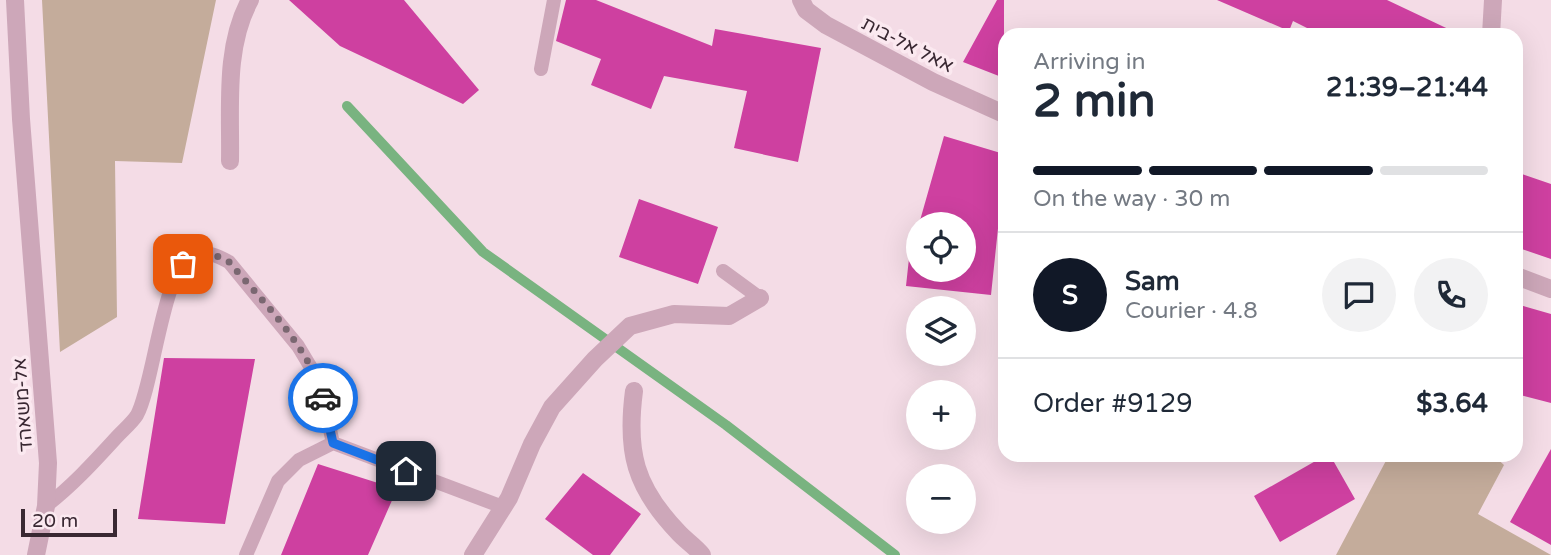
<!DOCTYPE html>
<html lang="en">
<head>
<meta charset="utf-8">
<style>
  body { margin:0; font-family:"Varela Round","Noto Sans Hebrew",sans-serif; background:#f2f2f3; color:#1f2937; height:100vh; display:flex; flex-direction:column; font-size:26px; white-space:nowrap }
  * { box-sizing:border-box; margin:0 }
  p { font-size:23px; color:#747a83 }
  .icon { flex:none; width:38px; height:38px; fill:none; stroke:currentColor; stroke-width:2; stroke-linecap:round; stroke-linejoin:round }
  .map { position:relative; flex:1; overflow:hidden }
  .side { position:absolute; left:998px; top:28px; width:525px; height:434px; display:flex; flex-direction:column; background:#fff; border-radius:21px; box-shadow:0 7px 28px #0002 }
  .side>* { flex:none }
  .buttons { position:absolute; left:906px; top:212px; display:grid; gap:14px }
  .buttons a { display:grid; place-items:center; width:70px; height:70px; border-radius:50%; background:#fff; box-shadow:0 7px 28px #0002; font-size:35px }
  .scale { position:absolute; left:21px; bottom:18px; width:96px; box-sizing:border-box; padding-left:7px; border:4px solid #392832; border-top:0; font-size:19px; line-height:24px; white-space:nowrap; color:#392832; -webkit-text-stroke:5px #fbe9f0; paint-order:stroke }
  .pin { position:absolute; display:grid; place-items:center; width:60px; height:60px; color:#fff; margin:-30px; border-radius:14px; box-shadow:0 4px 10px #0006 }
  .courier { position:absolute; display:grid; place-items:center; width:70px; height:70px; margin:-35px; border:5px solid #1a73e8; border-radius:50%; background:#fff; color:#222; box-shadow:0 2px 9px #0007 }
  .headline em { font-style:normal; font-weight:700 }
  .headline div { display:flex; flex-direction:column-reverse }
  .headline { display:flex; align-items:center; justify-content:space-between; height:119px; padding:0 35px }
  h1 { font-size:46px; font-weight:700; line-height:52px }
  .bar { display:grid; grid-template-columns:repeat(4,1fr); gap:10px 7px; align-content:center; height:84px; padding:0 35px }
  .bar i { height:9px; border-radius:5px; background:#e0e1e3 }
  .bar .selected { background:#111827 }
  .bar p { grid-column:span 4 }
  .line { display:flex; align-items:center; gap:18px; padding:0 35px; border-top:2px solid #e0e1e3 }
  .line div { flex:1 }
  .round { display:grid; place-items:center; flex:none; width:74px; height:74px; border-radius:37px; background:#f2f2f3 }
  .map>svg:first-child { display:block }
</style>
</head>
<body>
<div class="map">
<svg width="1551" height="555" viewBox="0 0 1551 555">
  <rect width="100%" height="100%" fill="#f4dce6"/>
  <path fill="#c4ac9b" d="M 42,0 L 216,0 L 182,163 L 115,161 L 117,317 L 60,352 Z
    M 1389,455 L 1493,455 L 1504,465 L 1478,514 L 1551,555 L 1336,555 Z"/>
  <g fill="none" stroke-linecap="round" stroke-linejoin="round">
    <path stroke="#79b380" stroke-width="10" d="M 347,106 L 483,252 L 726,425 L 895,555"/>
  </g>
  <path fill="#ce40a0" d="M 289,0 L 404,0 L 479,90 L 463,104 L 340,46 Z
    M 566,0 L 596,0 L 712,46 L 715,29 L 821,48 L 798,162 L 734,148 L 747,91 L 664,76 L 651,109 L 591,85 L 601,59 L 556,41 Z
    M 997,0 L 1004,0 L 1004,78 L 963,62 Z
    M 1217,0 L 1387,0 L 1461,35 L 1321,35 L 1293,21 L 1289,31 Z
    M 944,136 L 1004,154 L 1004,221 L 999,219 L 991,295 L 906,286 L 911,240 L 915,240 L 919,226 L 919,270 L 964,270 L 964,224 L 919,224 Z
    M 1522,174 L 1551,184 L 1551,259 L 1516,247 L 1516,195 Z
    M 639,199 L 718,227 L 698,284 L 619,257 Z
    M 1516,304 L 1551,314 L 1551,403 L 1516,394 Z
    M 164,358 L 255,359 L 225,524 L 138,519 Z
    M 1551,449 L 1551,545 L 1510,522 Z
    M 1326,455 L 1330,455 L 1355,499 L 1280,542 L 1254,496 Z
    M 318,464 L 397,489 L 368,555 L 281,555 Z
    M 583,473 L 641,514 L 610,555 L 593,555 L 545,519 Z"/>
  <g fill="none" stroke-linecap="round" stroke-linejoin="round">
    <path stroke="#cda7b9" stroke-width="14" d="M 541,69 L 554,0
      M 723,271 L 760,298
      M 46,506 C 72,486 93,463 115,439 C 122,431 132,423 137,415 C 154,384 163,267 193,255 C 206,250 218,256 229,262 L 298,346 L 319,381 L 333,443
      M 246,555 L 278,481 L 299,460 L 333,443 L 503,507"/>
    <path stroke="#cda7b9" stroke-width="18" d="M 1491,35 L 1493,0
      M 230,161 C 231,109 224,47 250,0
      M 634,391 C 626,452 635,487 678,532 C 685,540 695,546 702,555
      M 473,555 L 509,498 L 532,444 L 552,407 L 595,359 L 630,326 L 674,314 L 729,316 L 760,298"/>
    <path stroke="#cda7b9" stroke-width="18" d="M 15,0 L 21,119 L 48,463 L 46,506 L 36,555
      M 801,0 L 806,10 L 826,25 L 933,82 L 1004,114
      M 1516,276 L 1551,289"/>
  </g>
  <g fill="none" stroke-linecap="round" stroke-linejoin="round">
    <path stroke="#7a6771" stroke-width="7" stroke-dasharray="0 12.6" d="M 183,264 C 199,250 212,252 229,262 C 261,299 312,351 323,398"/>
    <path stroke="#1a73e8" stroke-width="9" d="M 323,398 L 333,443 L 406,471"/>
  </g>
  <g text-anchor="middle" stroke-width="7" stroke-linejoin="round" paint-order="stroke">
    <g font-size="19" fill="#392832" stroke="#fbe9f0">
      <text transform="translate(908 44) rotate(27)" y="7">אאל אל-בית</text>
      <text transform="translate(22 405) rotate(-94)" y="7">אל-משאהד</text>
    </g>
  </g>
</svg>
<div class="buttons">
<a><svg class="icon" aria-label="locate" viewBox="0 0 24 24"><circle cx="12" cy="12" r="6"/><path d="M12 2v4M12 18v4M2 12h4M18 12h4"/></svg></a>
<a><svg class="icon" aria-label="layers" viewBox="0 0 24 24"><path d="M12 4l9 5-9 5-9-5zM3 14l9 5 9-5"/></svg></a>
<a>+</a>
<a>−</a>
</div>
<div class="scale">20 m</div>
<div class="pin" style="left:183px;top:264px;background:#ea580c"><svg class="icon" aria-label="bag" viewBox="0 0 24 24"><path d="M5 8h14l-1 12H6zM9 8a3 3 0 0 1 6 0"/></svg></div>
<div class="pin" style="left:406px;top:471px;background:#1f2937"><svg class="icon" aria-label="home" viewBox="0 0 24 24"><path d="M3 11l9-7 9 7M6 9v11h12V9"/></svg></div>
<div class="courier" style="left:323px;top:398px"><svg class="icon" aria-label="car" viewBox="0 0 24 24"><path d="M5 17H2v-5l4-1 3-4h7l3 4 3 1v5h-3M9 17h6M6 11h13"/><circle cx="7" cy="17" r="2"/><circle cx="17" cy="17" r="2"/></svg></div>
<section class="side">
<div class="headline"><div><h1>2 min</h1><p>Arriving in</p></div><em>21:39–21:44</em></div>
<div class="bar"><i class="selected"></i><i class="selected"></i><i class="selected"></i><i></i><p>On the way · 30 m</p></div>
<div class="line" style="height:126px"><b class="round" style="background:#111827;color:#fff">S</b><div><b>Sam</b><p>Courier · 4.8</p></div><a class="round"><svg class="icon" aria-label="chat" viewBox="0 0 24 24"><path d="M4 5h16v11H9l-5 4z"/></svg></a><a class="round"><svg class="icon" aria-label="phone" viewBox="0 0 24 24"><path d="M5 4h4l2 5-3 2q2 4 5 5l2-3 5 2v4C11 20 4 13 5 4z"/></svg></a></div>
<div class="line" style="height:91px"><div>Order #9129</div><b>$3.64</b></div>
</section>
</div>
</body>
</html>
